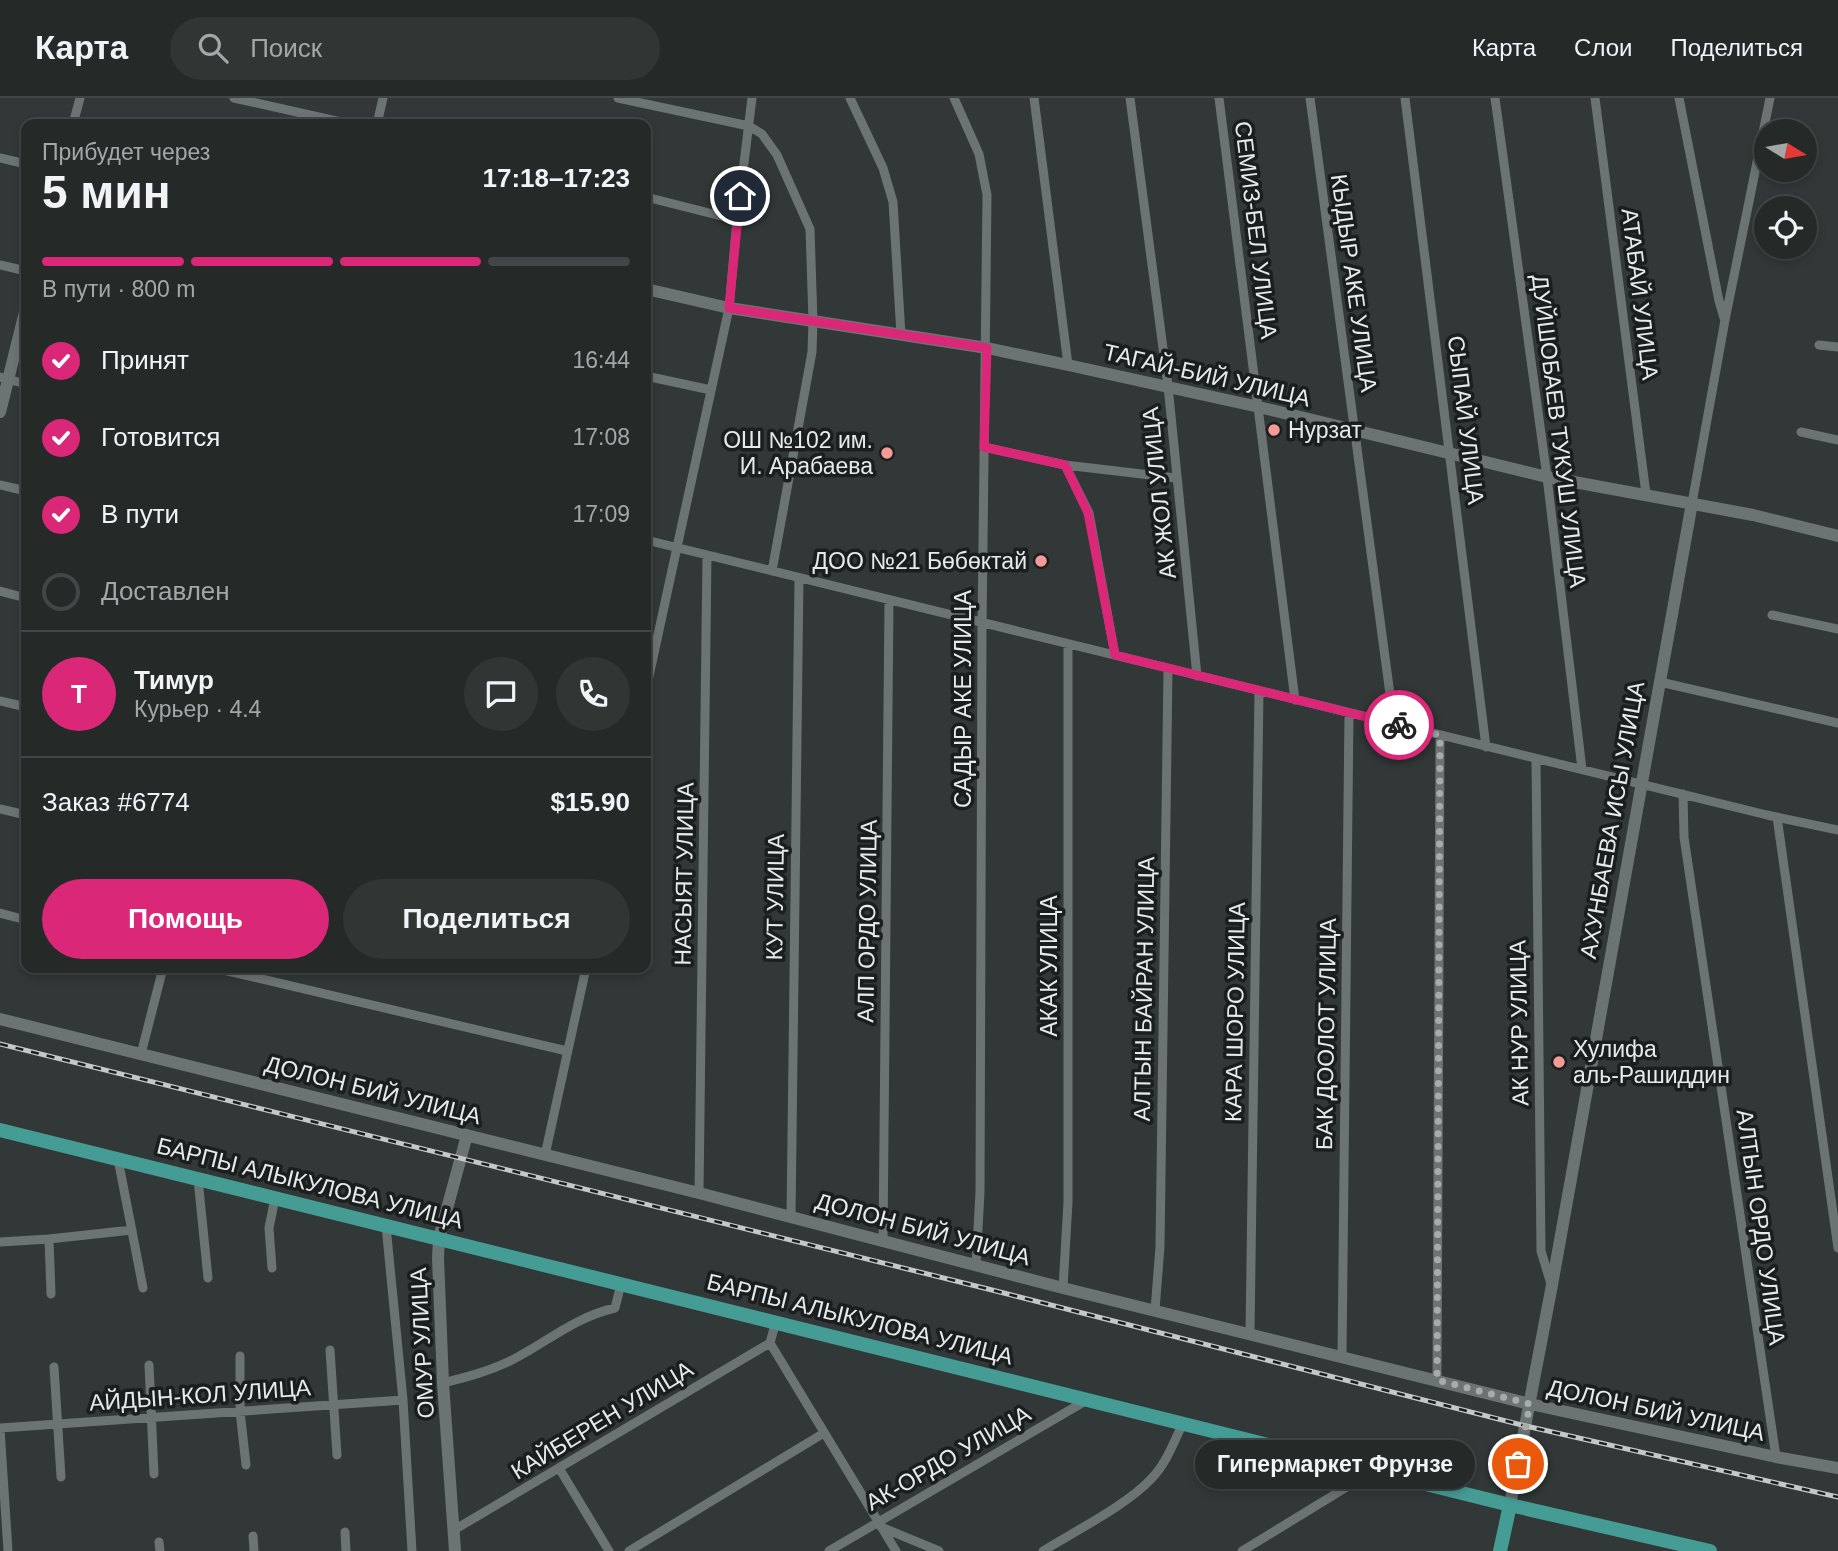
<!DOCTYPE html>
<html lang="ru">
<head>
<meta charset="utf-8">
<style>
  body { margin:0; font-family:Arial,sans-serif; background:#313635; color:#f1f3f6; height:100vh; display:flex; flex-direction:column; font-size:26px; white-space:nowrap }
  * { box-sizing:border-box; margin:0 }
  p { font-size:23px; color:#a3a7a8 }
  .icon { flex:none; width:38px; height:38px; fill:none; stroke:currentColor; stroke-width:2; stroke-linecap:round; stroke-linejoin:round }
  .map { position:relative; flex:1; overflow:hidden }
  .sheet { position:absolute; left:21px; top:21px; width:630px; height:854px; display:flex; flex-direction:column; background:#252a29; border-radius:14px; box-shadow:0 4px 10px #0003,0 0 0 2px #424646 }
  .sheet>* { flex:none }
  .needle { width:46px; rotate:101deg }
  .tools { position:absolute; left:1754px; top:21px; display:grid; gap:14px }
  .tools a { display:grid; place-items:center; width:63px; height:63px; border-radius:50%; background:#252a29; box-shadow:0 4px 10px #0003,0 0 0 2px #424646; font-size:35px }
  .pin { position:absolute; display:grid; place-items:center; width:60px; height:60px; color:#fff; margin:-30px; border:4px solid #fff; border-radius:50%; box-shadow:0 2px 7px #0007 }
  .courier { position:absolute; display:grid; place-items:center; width:70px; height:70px; margin:-35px; border:5px solid #db2777; border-radius:50%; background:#fff; color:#222; box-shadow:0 2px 9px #0007 }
  .bubble { position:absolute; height:49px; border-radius:24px; background:#252a29; box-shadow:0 4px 10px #0003,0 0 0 2px #424646; font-size:23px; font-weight:600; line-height:49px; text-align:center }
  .summary em { font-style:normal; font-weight:600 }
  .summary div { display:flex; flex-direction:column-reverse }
  .summary { display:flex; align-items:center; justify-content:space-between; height:119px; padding:0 21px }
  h1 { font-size:46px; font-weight:600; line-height:52px }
  .bar { display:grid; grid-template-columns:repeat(4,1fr); gap:10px 7px; align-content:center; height:84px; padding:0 21px }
  .bar i { height:9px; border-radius:5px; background:#424646 }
  .bar .on { background:#db2777 }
  .bar p { grid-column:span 4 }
  .line { display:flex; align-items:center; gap:18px; padding:0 21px; border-top:2px solid #424646 }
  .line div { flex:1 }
  .round { display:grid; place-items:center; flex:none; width:74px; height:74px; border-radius:37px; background:#313635 }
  ol { padding:0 21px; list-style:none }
  li { display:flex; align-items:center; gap:21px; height:77px }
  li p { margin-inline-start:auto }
  li .icon { padding:7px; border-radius:50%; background:#db2777; color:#fff; stroke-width:4 }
  li:last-child { color:#a3a7a8 }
  li i { width:38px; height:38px; border:4px solid #424646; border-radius:50% }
  .button { display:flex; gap:14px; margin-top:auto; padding:14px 21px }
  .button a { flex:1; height:80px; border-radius:42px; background:#db2777; color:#fff; font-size:28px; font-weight:600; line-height:80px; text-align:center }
  .button a+a { background:#313635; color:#f1f3f6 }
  header { display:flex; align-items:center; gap:42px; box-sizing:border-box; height:98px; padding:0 35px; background:#252a29; border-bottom:2px solid #424646 }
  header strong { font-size:33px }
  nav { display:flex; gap:38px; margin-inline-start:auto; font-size:24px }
  .search { width:490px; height:63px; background:#313635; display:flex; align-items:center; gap:18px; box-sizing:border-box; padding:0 24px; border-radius:38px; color:#a3a7a8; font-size:26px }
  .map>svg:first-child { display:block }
</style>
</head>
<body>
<header>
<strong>Карта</strong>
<div class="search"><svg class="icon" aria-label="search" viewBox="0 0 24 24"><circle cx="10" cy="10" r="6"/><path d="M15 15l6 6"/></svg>Поиск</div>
<nav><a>Карта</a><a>Слои</a><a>Поделиться</a></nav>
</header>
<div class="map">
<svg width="1838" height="1453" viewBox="0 0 1838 1453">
  <rect width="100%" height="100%" fill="#313837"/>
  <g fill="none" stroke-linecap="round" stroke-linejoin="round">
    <path stroke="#6c7473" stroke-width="9" d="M 234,0 L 350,26
      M 618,0 L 749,28 L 762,36 L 777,57 L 810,131 L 813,223 L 812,254 L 772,473
      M 850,0 L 883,70 L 893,104 L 901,237
      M 954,0 L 979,56 L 987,97 L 982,533 L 980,1094 L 976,1167
      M 1034,0 L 1068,267
      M 1130,0 L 1168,288 L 1197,578
      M 1219,0 L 1295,602
      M 1310,0 L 1394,626
      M 1405,0 L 1486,649
      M 1495,0 L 1547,379 L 1582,671
      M 1595,0 L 1646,396
      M 1679,0 L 1719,203 L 1724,220
      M 73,26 L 80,0
      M 377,26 L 383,0
      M 0,60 L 26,66
      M 646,99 L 737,122
      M 0,167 L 26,173
      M 1819,247 L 1838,249
      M 646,278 L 711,292
      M 0,279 L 26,286
      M 1801,334 L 1838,342
      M 984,349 L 1065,367 L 1176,380
      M 1065,367 L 1089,415 L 1115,557
      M 0,387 L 26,393
      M 1692,405 L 1725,222 L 1770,0
      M 646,442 L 1767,717 L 1838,732
      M 0,493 L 26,500
      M 1772,517 L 1838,531
      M 1660,584 L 1838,625
      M 646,592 L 729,210 L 737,122 L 752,0
      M 0,603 L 26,609
      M 1536,661 L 1541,1153 L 1551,1186
      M 1683,696 L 1684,739 L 1776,1359
      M 0,711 L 26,717
      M 1777,719 L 1838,1150
      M 0,815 L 26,822
      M 215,870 L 567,953
      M 141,956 L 163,870
      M 545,1057 L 586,870
      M 118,1061 L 143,1190
      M 198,1081 L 208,1180
      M 699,1095 L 707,457
      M 791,1119 L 799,480
      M 386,1128 L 403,1302 L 412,1453
      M 49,1141 L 132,1132
      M 0,1144 L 49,1141 L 51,1196
      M 883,1144 L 889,502
      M 272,1170 L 269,1130 L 275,1100
      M 1063,1190 L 1068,1104 L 1068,546
      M 1155,1212 L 1160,1149 L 1168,571
      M 776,1223 L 770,1245 L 896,1453
      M 1250,1235 L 1259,593
      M 330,1252 L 337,1357
      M 240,1258 L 240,1313 L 246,1367
      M 1342,1258 L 1349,615
      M 149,1267 L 154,1376
      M 54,1269 L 61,1379
      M 1437,1282 L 1440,637
      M 443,1285 C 467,1279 490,1273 512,1262 C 547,1244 575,1219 615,1210 L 621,1186
      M 0,1330 L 403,1302
      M 0,1331 L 8,1453
      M 559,1370 L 609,1453
      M 881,1429 L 939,1453
      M 454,1432 L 770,1245
      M 345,1434 L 346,1453
      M 253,1438 L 254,1453
      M 159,1444 L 160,1453
      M 629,1453 L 824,1335
      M 829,1453 L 1087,1302
      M 1043,1453 C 1075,1433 1127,1407 1151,1381 C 1166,1366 1174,1344 1183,1325
      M 1242,1453 L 1373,1373"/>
    <path stroke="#6c7473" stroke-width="12" d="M 646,191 L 729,210 L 987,250 L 1068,267 L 1259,309 L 1547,379 L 1753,417 L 1838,438
      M 0,314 L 26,210
      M 0,921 L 699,1095 L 1063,1190 L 1530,1306 L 1776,1359 L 1838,1370
      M 1510,1407 L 1552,1187 L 1692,405
      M 455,1453 L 443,1285 L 438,1160 L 439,1140 L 467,1037"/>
    <path stroke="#459c95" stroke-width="14" d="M 0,1032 L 1510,1407 L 1710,1453
      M 1500,1453 L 1510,1407"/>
    <defs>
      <path id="rail" d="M 0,946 L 988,1191 L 1526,1328 L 1838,1399"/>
    </defs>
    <use href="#rail" stroke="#c4c9c8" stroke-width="5"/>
    <use href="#rail" stroke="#1b1e1e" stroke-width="2.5" stroke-dasharray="8" stroke-linecap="butt"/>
  </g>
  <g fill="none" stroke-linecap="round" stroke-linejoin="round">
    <path stroke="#a7acab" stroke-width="7" stroke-dasharray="0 12.6" d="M 1399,627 L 1440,637 L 1437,1282 L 1530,1306 L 1518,1366"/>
    <path stroke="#db2777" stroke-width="9" d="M 740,98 L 729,210 L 987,250 L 984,349 L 1065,367 L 1088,415 L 1115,557 L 1399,627"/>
  </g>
  <g fill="#f59b97" stroke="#1b1e1e" stroke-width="2.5">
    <circle cx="1274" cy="332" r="7"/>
    <circle cx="887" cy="355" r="7"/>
    <circle cx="1041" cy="463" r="7"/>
    <circle cx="1559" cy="964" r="7"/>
  </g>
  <g text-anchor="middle" stroke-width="7" stroke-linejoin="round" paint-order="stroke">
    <g font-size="23" fill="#e6eaea" stroke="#1b1e1e">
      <text transform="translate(1256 132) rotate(83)" y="8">СЕМИЗ-БЕЛ УЛИЦА</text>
      <text transform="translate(1354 185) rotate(82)" y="8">КЫДЫР АКЕ УЛИЦА</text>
      <text transform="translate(1640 196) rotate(83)" y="8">АТАБАЙ УЛИЦА</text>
      <text transform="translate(1207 277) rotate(13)" y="8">ТАГАЙ-БИЙ УЛИЦА</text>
      <text transform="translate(1466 322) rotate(83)" y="8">СЫПАЙ УЛИЦА</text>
      <text transform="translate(1559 333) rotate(83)" y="8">ДУЙШОБАЕВ ТУКУШ УЛИЦА</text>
      <text transform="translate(1159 395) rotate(-96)" y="8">АК ЖОЛ УЛИЦА</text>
      <text transform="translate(963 601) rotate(-90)" y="8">САДЫР АКЕ УЛИЦА</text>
      <text transform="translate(1612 722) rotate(-80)" y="8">АХУНБАЕВА ИСЫ УЛИЦА</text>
      <text transform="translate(684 776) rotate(-89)" y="8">НАСЫЯТ УЛИЦА</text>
      <text transform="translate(775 799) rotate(-89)" y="8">КУТ УЛИЦА</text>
      <text transform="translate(867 823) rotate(-89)" y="8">АЛП ОРДО УЛИЦА</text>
      <text transform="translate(1049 868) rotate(-90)" y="8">АКАК УЛИЦА</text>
      <text transform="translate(1144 891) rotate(-89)" y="8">АЛТЫН БАЙРАН УЛИЦА</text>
      <text transform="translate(1235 914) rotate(-89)" y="8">КАРА ШОРО УЛИЦА</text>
      <text transform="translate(1519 925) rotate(-91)" y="8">АК НУР УЛИЦА</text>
      <text transform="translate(1326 936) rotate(-89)" y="8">БАК ДООЛОТ УЛИЦА</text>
      <text transform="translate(373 992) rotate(14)" y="8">ДОЛОН БИЙ УЛИЦА</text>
      <text transform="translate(310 1085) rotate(14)" y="8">БАРПЫ АЛЫКУЛОВА УЛИЦА</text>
      <text transform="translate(1761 1129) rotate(82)" y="8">АЛТЫН ОРДО УЛИЦА</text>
      <text transform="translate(923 1131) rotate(15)" y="8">ДОЛОН БИЙ УЛИЦА</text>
      <text transform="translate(860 1221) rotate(14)" y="8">БАРПЫ АЛЫКУЛОВА УЛИЦА</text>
      <text transform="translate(422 1245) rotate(-93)" y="8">ОМУР УЛИЦА</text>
      <text transform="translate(200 1297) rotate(-4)" y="8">АЙДЫН-КОЛ УЛИЦА</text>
      <text transform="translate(1656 1312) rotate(12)" y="8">ДОЛОН БИЙ УЛИЦА</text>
      <text transform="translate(602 1322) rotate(-31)" y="8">КАЙБЕРЕН УЛИЦА</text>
      <text transform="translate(948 1360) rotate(-30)" y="8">АК-ОРДО УЛИЦА</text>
    </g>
    <g font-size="23" fill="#e6eaea" stroke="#1b1e1e" text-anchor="start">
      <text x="1288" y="340">Нурзат</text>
      <text x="873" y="350" text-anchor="end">ОШ №102 им.<tspan x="873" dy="26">И. Арабаева</tspan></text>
      <text x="1027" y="471" text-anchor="end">ДОО №21 Бөбөктай</text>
      <text x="1573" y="959">Хулифа<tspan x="1573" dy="26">аль-Рашиддин</tspan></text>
    </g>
  </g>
</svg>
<div class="tools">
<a><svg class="needle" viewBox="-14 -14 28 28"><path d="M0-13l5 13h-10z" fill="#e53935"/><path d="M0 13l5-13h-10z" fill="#a3a7a8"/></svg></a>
<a><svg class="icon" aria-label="locate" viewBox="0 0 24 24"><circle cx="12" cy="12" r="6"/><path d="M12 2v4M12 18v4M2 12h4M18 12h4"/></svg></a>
</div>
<div class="pin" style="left:1518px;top:1366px;background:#ea580c"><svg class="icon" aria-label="bag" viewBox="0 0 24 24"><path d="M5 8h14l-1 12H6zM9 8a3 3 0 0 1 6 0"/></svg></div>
<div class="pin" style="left:740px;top:98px;background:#1f2937"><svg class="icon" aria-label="home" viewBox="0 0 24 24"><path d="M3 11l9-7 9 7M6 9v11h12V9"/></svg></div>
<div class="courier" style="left:1399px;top:627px"><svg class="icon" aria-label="bike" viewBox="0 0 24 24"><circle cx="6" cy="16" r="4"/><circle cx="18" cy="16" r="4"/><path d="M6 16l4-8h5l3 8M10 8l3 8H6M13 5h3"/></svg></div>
<div class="bubble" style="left:1195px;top:1342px;width:280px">Гипермаркет Фрунзе</div>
<section class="sheet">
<div class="summary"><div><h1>5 мин</h1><p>Прибудет через</p></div><em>17:18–17:23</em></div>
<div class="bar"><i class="on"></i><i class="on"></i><i class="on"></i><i></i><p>В пути · 800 m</p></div>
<ol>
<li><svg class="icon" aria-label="check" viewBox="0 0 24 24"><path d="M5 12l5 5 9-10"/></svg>Принят<p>16:44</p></li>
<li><svg class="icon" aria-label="check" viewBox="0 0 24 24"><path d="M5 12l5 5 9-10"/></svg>Готовится<p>17:08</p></li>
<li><svg class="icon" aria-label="check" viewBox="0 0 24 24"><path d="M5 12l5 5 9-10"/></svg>В пути<p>17:09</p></li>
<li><i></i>Доставлен</li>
</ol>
<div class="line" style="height:126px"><b class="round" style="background:#db2777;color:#fff">Т</b><div><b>Тимур</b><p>Курьер · 4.4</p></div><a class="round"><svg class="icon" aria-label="chat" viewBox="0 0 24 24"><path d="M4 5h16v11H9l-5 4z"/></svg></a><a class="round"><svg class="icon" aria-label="phone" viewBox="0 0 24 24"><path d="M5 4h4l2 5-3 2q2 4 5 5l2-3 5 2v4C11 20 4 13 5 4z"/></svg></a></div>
<div class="line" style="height:91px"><div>Заказ #6774</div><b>$15.90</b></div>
<div class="button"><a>Помощь</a><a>Поделиться</a></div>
</section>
</div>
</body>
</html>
